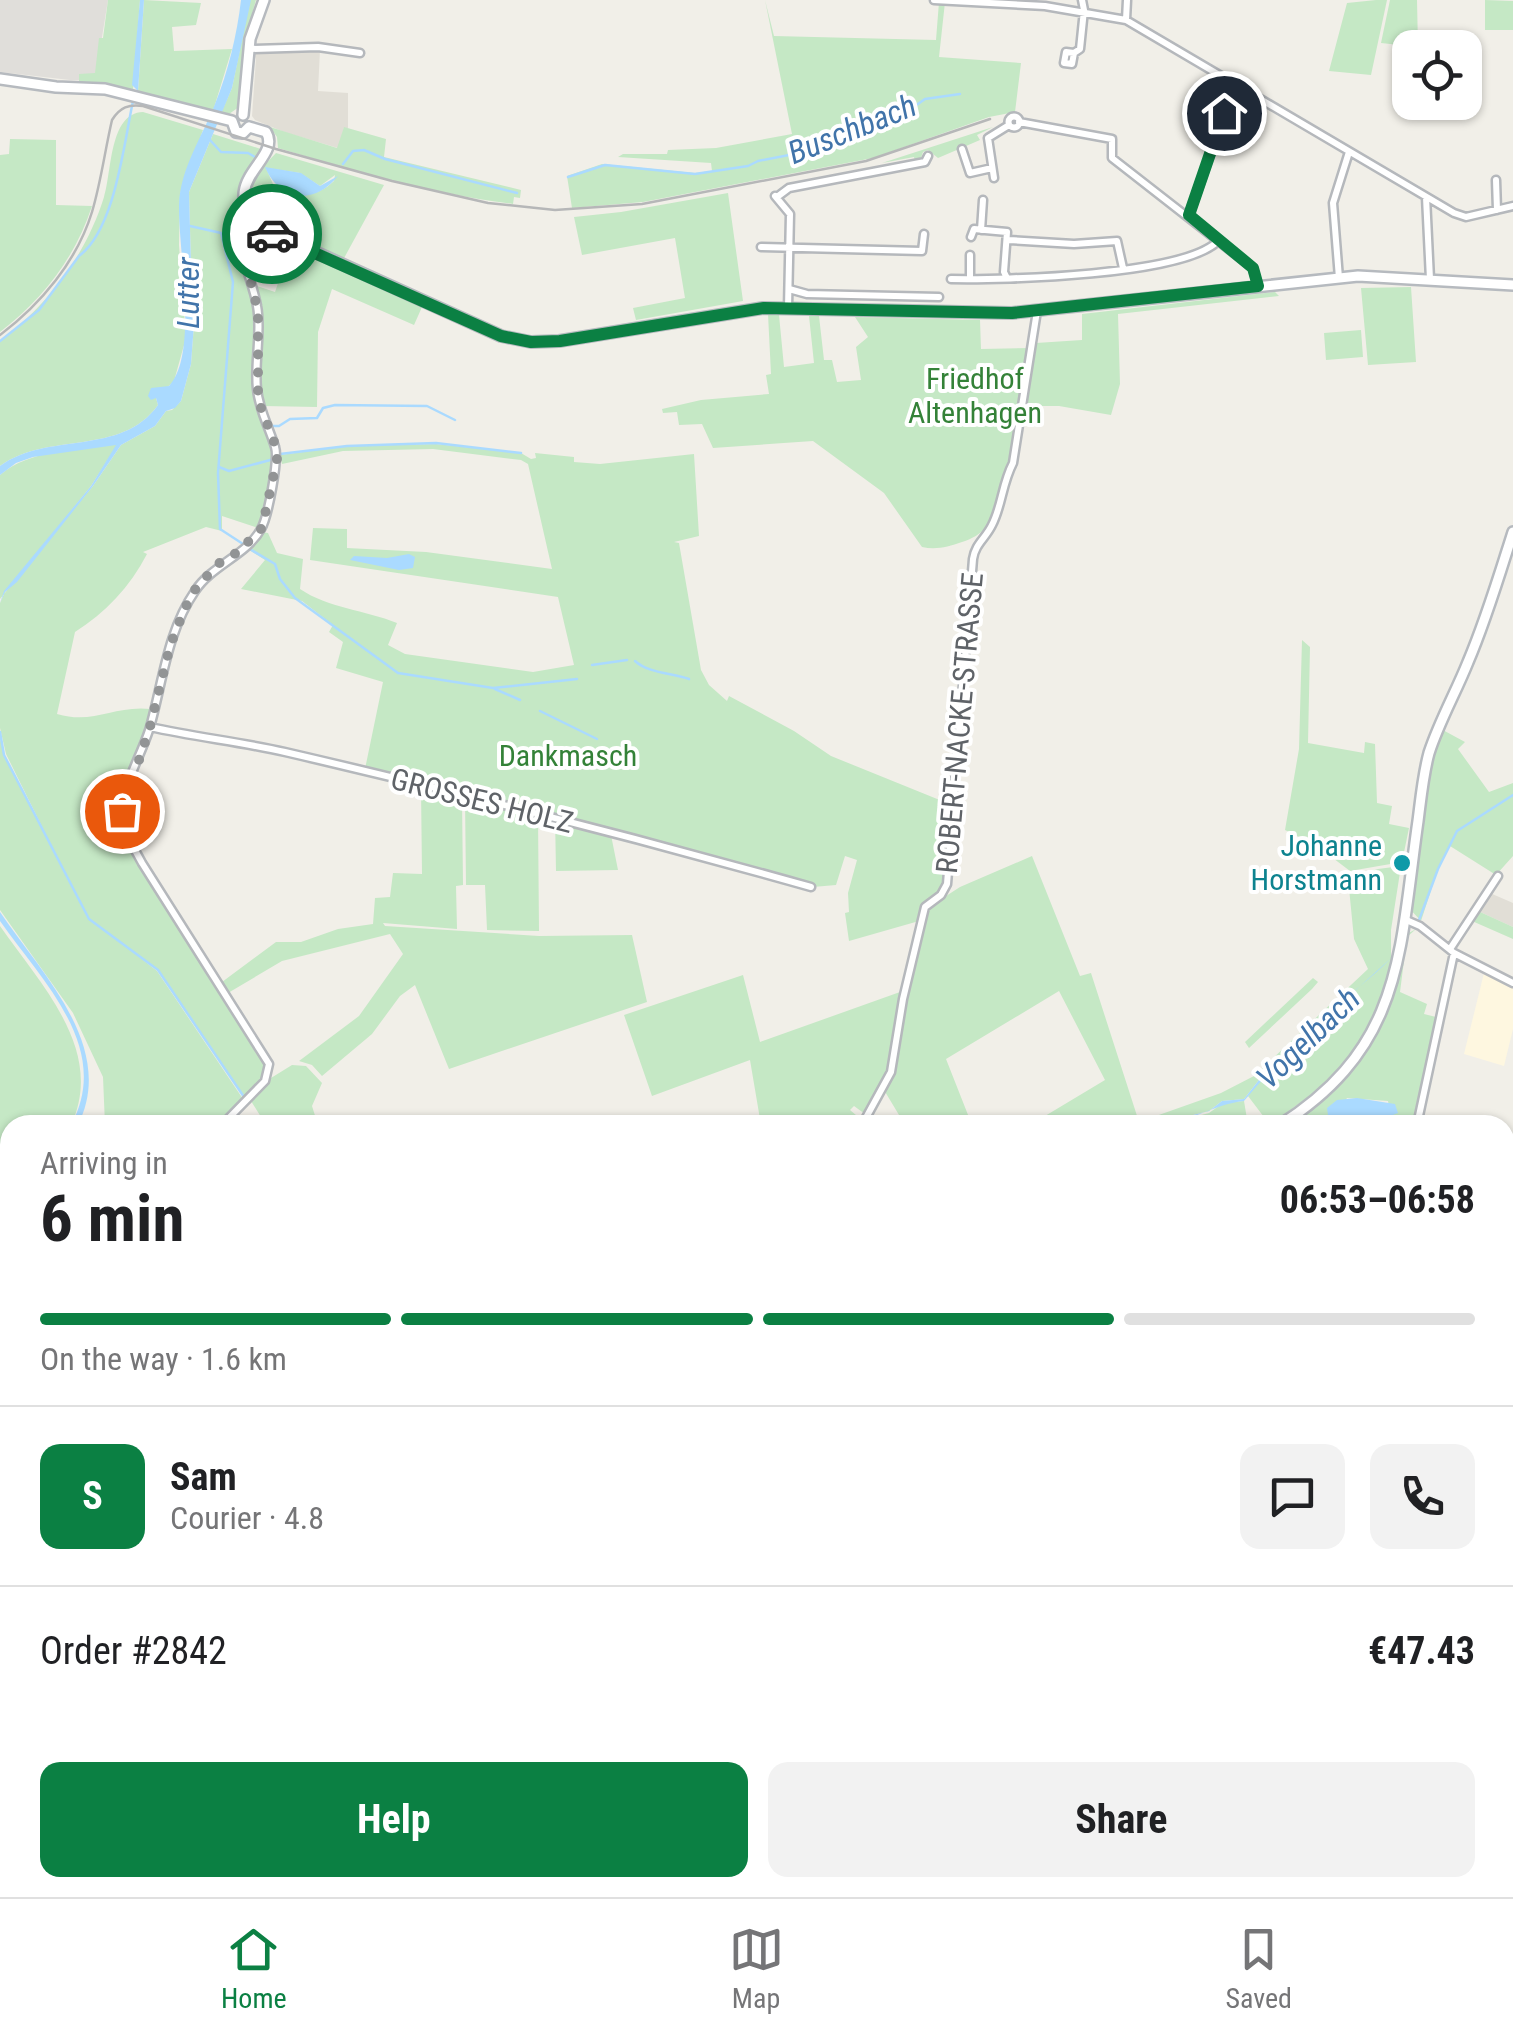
<!DOCTYPE html>
<html lang="en">
<head>
<meta charset="utf-8">
<style>
  body { margin:0; font-family:"Roboto Condensed",sans-serif; background:#f2f2f2; color:#202124; height:100vh; display:flex; flex-direction:column; font-size:38px; white-space:nowrap }
  * { box-sizing:border-box; margin:0 }
  p { font-size:32px; color:#757577 }
  .icon { flex:none; width:55px; height:55px; fill:none; stroke:currentColor; stroke-width:2; stroke-linecap:round; stroke-linejoin:round }
  .map { position:relative; flex:1; overflow:hidden }
  .drawer { position:absolute; left:0px; top:1115px; width:1515px; height:782px; display:flex; flex-direction:column; background:#fff; border-radius:30px 30px 0 0; box-shadow:0 2px 8px #0004 }
  .drawer>* { flex:none }
  .buttons { position:absolute; left:1392px; top:30px; display:grid; gap:20px }
  .buttons a { display:grid; place-items:center; width:90px; height:90px; border-radius:20px; background:#fff; box-shadow:0 2px 8px #0004; font-size:50px }
  .pin { position:absolute; display:grid; place-items:center; width:85px; height:85px; color:#fff; margin:-42px; border:5px solid #fff; border-radius:50%; box-shadow:0 2px 10px #0007 }
  .courier { position:absolute; display:grid; place-items:center; width:100px; height:100px; margin:-50px; border:8px solid #0b8043; border-radius:50%; background:#fff; color:#222; box-shadow:0 2px 12px #0007 }
  .summary em { font-style:normal; font-weight:700 }
  .summary div { display:flex; flex-direction:column-reverse }
  .summary { display:flex; align-items:center; justify-content:space-between; height:170px; padding:0 40px }
  h1 { font-size:65px; font-weight:700; line-height:75px }
  .bar { display:grid; grid-template-columns:repeat(4,1fr); gap:15px 10px; align-content:center; height:120px; padding:0 40px }
  .bar i { height:12px; border-radius:8px; background:#e0e0e0 }
  .bar .active { background:#0b8043 }
  .bar p { grid-column:span 4 }
  .line { display:flex; align-items:center; gap:25px; padding:0 40px; border-top:2px solid #e0e0e0 }
  .line div { flex:1 }
  .round { display:grid; place-items:center; flex:none; width:105px; height:105px; border-radius:20px; background:#f2f2f2 }
  .cta { display:flex; gap:20px; margin-top:auto; padding:20px 40px }
  .cta a { flex:1; height:115px; border-radius:20px; background:#0b8043; color:#fff; font-size:40px; font-weight:700; line-height:115px; text-align:center }
  .cta a+a { background:#f2f2f2; color:#202124 }
  .tab-bar { display:flex; justify-content:space-around; align-items:center; height:140px; border-top:2px solid #e0e0e0; background:#fff; font-size:28px; color:#757577 }
  .tab-bar a { display:grid; justify-items:center; gap:5px }
  .tab-bar .active { color:#0b8043 }
  .map>svg:first-child { display:block }
</style>
</head>
<body>
<div class="map">
<svg width="1513" height="1897" viewBox="0 0 1513 1897">
  <rect width="100%" height="100%" fill="#f1efe8"/>
  <path fill="#fef7e0" d="M 1484,973 L 1513,987 L 1513,1029 L 1504,1066 L 1464,1054 Z"/>
  <path fill="#e0deda" d="M 0,0 L 108,0 L 96,74 L 80,74 L 79,80 L 70,80 L 0,72 Z
    M 0,1361 L 10,1367 L 10,1481 L 0,1489 Z
    M 1505,1366 L 1513,1367 L 1513,1680 L 1505,1685 Z
    M 0,1539 L 10,1543 L 10,1706 L 0,1709 Z"/>
  <path fill="#e1ded6" d="M 320,50 L 318,91 L 348,93 L 348,128 L 344,128 L 338,148 L 284,132 L 255,120 L 252,116 L 256,59 L 253,51 Z
    M 1490,893 L 1513,903 L 1513,927 L 1478,911 Z"/>
  <path fill="#c5e8c5" fill-rule="evenodd" d="M 108,0 L 140,0 L 133,90 L 79,82 L 79,74 L 95,73 L 99,38 L 103,38 Z
    M 144,0 L 201,3 L 196,25 L 172,27 L 174,51 L 232,49 L 213,111 L 138,91 Z
    M 250,0 L 256,0 L 245,39 L 239,107 L 229,114 L 221,113 L 232,88 Z
    M 765,0 L 774,36 L 936,40 L 939,2 L 945,2 L 939,57 L 1021,63 L 1015,112 L 989,117 L 873,158 L 643,202 L 572,208 L 567,176 L 602,164 L 695,173 L 712,171 L 711,163 L 618,157 L 623,154 L 667,154 L 668,150 L 716,148 L 792,134 Z
    M 1376,0 L 1387,0 L 1371,75 L 1329,71 L 1347,3 Z
    M 1390,0 L 1417,0 L 1418,47 L 1381,43 Z
    M 1485,0 L 1513,1 L 1513,30 L 1485,30 Z
    M 143,112 L 203,130 L 180,194 L 179,245 L 186,338 L 174,381 L 156,398 L 158,405 C 121,457 48,431 0,466 L 0,341 C 48,305 86,255 104,197 C 112,172 109,113 143,112 Z
    M 270,127 L 337,148 L 344,127 L 386,139 L 384,157 L 521,190 L 520,198 L 514,197 L 513,204 C 433,194 355,171 278,148 L 277,137 Z
    M 993,127 L 977,135 L 980,140 L 938,158 L 928,150 L 923,152 L 920,161 L 915,161 L 914,157 L 882,163 Z
    M 213,134 L 264,150 L 242,178 L 239,225 L 239,246 L 256,309 L 254,402 C 258,419 268,431 273,447 C 278,463 263,511 258,528 L 222,516 L 222,531 L 206,527 L 143,552 L 147,554 C 130,587 105,613 75,632 L 57,714 C 94,725 113,705 151,709 L 121,801 L 112,803 L 123,832 L 265,1064 C 267,1079 255,1087 244,1097 L 158,970 L 138,956 L 157,971 L 243,1099 L 217,1125 L 105,1125 L 103,1077 L 73,1013 L 0,910 L 0,737 L 4,756 L 61,865 L 6,754 L 0,728 L 0,603 L 5,592 L 93,486 L 121,445 L 155,426 L 166,411 L 172,410 L 181,401 L 191,364 L 197,284 L 191,265 L 189,192 Z
    M 10,139 L 56,140 L 56,205 L 92,206 C 75,258 43,299 0,332 L 0,155 L 9,154 Z
    M 276,153 L 384,185 L 343,260 L 290,234 L 300,209 L 251,187 L 256,174 ZM 266,168 L 300,173 L 320,186 L 335,175 L 334,181 C 313,201 298,192 273,184 Z
    M 728,193 L 743,301 L 636,320 L 633,308 L 685,298 L 675,238 L 582,255 L 574,217 L 621,212 Z
    M 290,248 L 422,307 L 414,325 L 332,289 L 318,332 L 317,407 L 263,406 C 254,366 266,325 254,285 L 275,292 Z
    M 1411,287 L 1416,362 L 1368,365 L 1361,288 Z
    M 1275,292 L 1279,296 L 1118,314 L 1120,384 L 1111,415 L 1059,406 L 1025,406 L 1036,343 L 1082,340 L 1082,314 Z
    M 768,314 L 779,315 L 784,367 L 814,363 L 809,316 L 819,316 L 824,360 L 832,360 L 837,382 L 861,380 L 856,347 L 868,337 L 855,317 L 980,320 L 981,349 L 1031,348 L 1011,464 C 991,496 1004,529 962,542 C 948,547 936,550 922,547 L 884,493 L 813,441 L 713,448 L 702,424 L 679,425 L 677,412 L 663,413 L 662,409 L 701,400 L 769,394 L 766,375 L 771,374 Z
    M 1361,330 L 1363,357 L 1326,360 L 1324,333 Z
    M 115,444 L 117,445 L 91,486 L 0,599 L 0,475 C 30,449 77,451 115,444 Z
    M 436,444 L 521,453 L 531,459 L 536,458 L 535,453 L 574,457 L 574,462 L 600,464 L 694,454 L 699,536 L 674,542 L 679,543 L 701,670 L 709,685 L 727,701 L 729,696 L 794,731 L 831,756 L 952,805 L 946,884 L 927,902 L 919,921 L 849,941 L 845,913 L 849,912 L 848,893 L 857,860 L 845,856 L 836,885 L 813,887 L 610,830 L 618,870 L 556,871 L 555,816 L 365,769 L 383,682 L 336,668 L 343,642 L 329,632 L 333,625 L 302,601 L 241,589 L 265,560 L 246,548 L 261,532 L 268,533 L 277,553 L 303,559 L 300,589 C 328,608 365,610 397,623 L 388,645 L 405,654 L 533,672 L 574,665 L 558,597 L 310,560 L 313,528 L 347,529 L 347,548 L 426,552 L 552,569 L 528,464 L 521,460 L 433,449 L 343,451 L 282,464 L 280,455 L 347,446 Z
    M 1302,640 L 1310,647 L 1308,743 L 1364,753 L 1365,742 L 1375,744 L 1377,803 L 1392,806 L 1389,824 L 1409,828 L 1402,862 L 1350,871 L 1317,846 L 1285,830 L 1299,749 Z
    M 1441,729 L 1465,742 L 1458,749 L 1489,792 L 1513,783 L 1513,856 L 1496,875 L 1450,846 L 1438,869 L 1421,921 L 1409,908 L 1428,769 Z
    M 421,788 L 462,798 L 463,885 L 456,886 L 457,929 L 383,923 L 385,926 L 539,936 L 632,935 L 647,1002 L 449,1069 L 415,985 L 400,996 L 372,1034 L 322,1076 L 312,1065 L 299,1061 L 359,1016 L 403,954 L 390,934 L 282,961 L 228,993 L 222,982 L 276,942 L 301,942 L 338,929 L 373,924 L 375,898 L 390,897 L 393,873 L 422,874 Z
    M 465,799 L 538,816 L 539,931 L 487,930 L 485,885 L 466,885 Z
    M 1032,856 L 1080,976 L 1091,973 L 1139,1122 L 1221,1093 L 1254,1076 L 1368,969 L 1354,939 L 1348,878 L 1378,869 L 1401,866 L 1391,930 L 1391,971 L 1370,1027 L 1331,1080 L 1270,1125 L 1248,1096 L 1266,1071 L 1244,1099 L 1222,1101 L 1209,1111 L 1153,1125 L 1030,1125 L 1105,1080 L 1059,991 L 946,1059 L 972,1125 L 905,1125 L 884,1090 L 893,1072 L 926,909 L 960,887 Z
    M 1478,911 L 1513,927 L 1513,939 L 1472,921 Z
    M 0,926 C 40,984 106,1050 71,1125 L 10,1125 L 10,1248 L 0,1256 Z
    M 1416,929 L 1407,937 L 1400,992 L 1427,1004 L 1424,1014 L 1436,1017 L 1413,1120 L 1362,1125 L 1286,1125 C 1361,1076 1391,1023 1405,935 ZM 1347,1098 L 1388,1101 L 1391,1116 L 1335,1119 Z
    M 743,975 L 760,1042 L 900,992 L 890,1071 L 865,1114 L 854,1106 L 850,1110 L 863,1121 L 860,1125 L 761,1125 L 750,1060 L 652,1096 L 624,1015 Z
    M 1313,978 L 1318,982 L 1312,989 L 1249,1048 L 1245,1042 Z
    M 292,1065 L 306,1066 L 322,1083 L 312,1106 L 318,1125 L 266,1125 L 251,1101 L 271,1078 Z
    M 1244,1101 L 1248,1125 L 1163,1125 L 1209,1113 L 1223,1103 Z
    M 10,1254 L 10,1327 L 0,1317 L 0,1262 Z
    M 1513,1680 L 1513,1777 L 1505,1781 L 1505,1685 Z
    M 10,1706 L 10,1851 L 0,1859 L 0,1709 Z
    M 650,1888 L 742,1888 L 764,1892 L 793,1888 L 836,1888 L 839,1897 L 643,1897 Z
    M 839,1888 L 952,1888 L 927,1893 L 929,1897 L 842,1897 Z
    M 962,1888 L 1094,1888 L 1103,1897 L 990,1897 L 993,1893 Z
    M 1148,1888 L 1169,1888 L 1171,1890 L 1173,1888 L 1227,1888 L 1222,1897 L 1137,1897 Z"/>
  <path fill="#aadaff" d="M 140,0 L 144,0 L 138,91 L 132,85 Z
    M 241,0 L 251,0 L 232,88 L 189,192 L 191,265 L 197,284 L 191,364 L 181,401 L 175,408 L 166,411 L 155,426 L 121,445 L 93,486 L 17,582 L 5,592 L 0,603 L 4,591 L 91,486 L 116,445 L 33,457 L 16,463 L 0,475 L 0,466 C 48,431 121,457 158,405 L 156,398 L 151,400 L 148,396 L 151,388 L 169,386 C 199,354 178,250 179,205 C 180,169 202,137 215,104 C 228,72 237,35 241,0 Z
    M 265,167 L 301,173 L 320,186 L 338,176 C 315,205 280,202 265,167 Z
    M 409,554 L 415,557 L 413,568 L 399,570 L 350,560 L 354,556 L 387,558 Z
    M 0,912 C 41,973 117,1047 78,1125 L 71,1125 C 113,1048 42,981 0,921 Z
    M 1390,959 C 1373,977 1354,990 1337,1006 C 1304,1036 1272,1067 1244,1101 C 1213,1104 1186,1125 1153,1125 L 1209,1111 L 1222,1101 L 1244,1099 L 1266,1071 Z
    M 1357,1098 L 1395,1104 L 1398,1113 L 1390,1116 L 1339,1119 L 1328,1115 L 1327,1108 L 1337,1100 Z"/>
  <g fill="none" stroke-linecap="round" stroke-linejoin="round">
    <path stroke="#aadaff" stroke-width="2.5" d="M 209,139 L 221,152 L 248,153 L 255,157
      M 343,164 L 353,151 L 364,150 L 385,159 L 517,193
      M 568,177 L 605,165 L 695,174 L 748,166 L 758,161 L 815,150 L 884,111 L 901,116 L 925,99 L 960,94
      M 190,226 L 221,233 L 233,282 L 218,473 L 220,529 L 243,544
      M 0,341 L 39,310 L 79,256 C 115,230 124,143 133,101
      M 271,426 L 279,426 L 290,419 L 317,418 L 323,408 L 335,405 L 427,406 L 455,420
      M 280,454 L 347,446 L 436,443 L 521,453
      M 219,467 L 229,471 L 274,459
      M 248,548 L 275,564 L 280,579 L 295,598 L 398,673 L 493,688 L 577,679
      M 635,661 C 648,673 671,673 689,679
      M 592,665 L 627,660
      M 495,689 L 520,700
      M 540,711 L 597,739
      M 0,732 L 4,755 L 89,919 L 158,970 L 244,1097
      M 1419,920 L 1438,869 L 1457,831 L 1513,795
      M 10,1744 L 10,1753
      M 0,1804 L 7,1805 L 10,1800"/>
    <defs>
      <path id="street" d="M 934,0 L 1045,6 L 1126,20 L 1454,213 L 1466,217 L 1513,206
        M 1126,20 L 1127,0
        M 250,49 L 318,47 L 360,53
        M 1074,53 L 1066,52 L 1064,63 L 1072,64 L 1074,53 L 1080,49 L 1084,10 L 1082,0
        M1008.5 122a5.5 5.5 0 1 1 11 0a5.5 5.5 0 1 1-11 0Z
        M 1019,122 L 1112,139 L 1112,158 L 1253,268 L 1258,287
        M 962,149 L 970,173 L 992,168
        M 994,178 L 988,138 L 1009,125
        M 1496,180 L 1497,210
        M 775,196 L 790,214 L 788,308
        M 777,197 L 789,188 L 925,162 L 928,156
        M 1426,197 L 1430,279
        M 1189,215 L 1235,83
        M 981,230 L 983,200
        M 971,237 L 974,229 L 1007,232 L 1004,272 L 1007,278
        M 1009,240 L 1074,244 L 1117,241 L 1123,268
        M 761,247 L 922,251 L 924,234
        M 1339,278 L 1333,203 L 1349,152
        M 951,279 C 1003,280 1186,276 1219,240
        M 970,279 L 970,255
        M 789,289 L 807,294 L 939,297
        M 150,727 C 195,737 241,742 285,752 C 462,793 637,838 811,887
        M 1404,919 L 1420,926 L 1454,953 L 1513,983
        M 1450,949 L 1498,876
        M 222,1125 L 265,1081 L 269,1064 L 142,863 C 134,848 123,831 122,814 C 120,790 143,752 150,727 C 163,681 167,632 195,591 C 212,565 247,555 261,529 C 268,517 279,459 275,447 C 269,427 259,410 257,389 C 254,362 262,333 257,306 C 252,275 229,240 248,210
        M 862,1125 L 891,1072 L 903,999 L 925,907 L 941,895 L 947,884 L 973,559 C 975,544 986,538 992,525 C 1002,506 1002,484 1013,463 L 1037,311
        M 1417,1125 L 1454,953
        M 0,1260 L 10,1252
        M 1505,1263 L 1513,1263
        M 0,1320 L 10,1330
        M 1505,1362 L 1513,1363
        M 0,1637 L 10,1634
        M 1505,1812 L 1513,1808
        M 1505,1875 L 1513,1873
        M 67,1888 L 71,1897
        M 1469,1888 L 1470,1897
        M 146,1897 L 164,1890 L 162,1888"/>
      <path id="secondary" d="M 0,79 L 56,87 L 105,89 L 232,121
        M 243,115 L 250,39 L 264,0
        M 232,121 L 236,132 L 243,133 L 249,127
        M 249,127 L 266,132 C 283,160 214,181 260,227 L 501,336 L 531,342 L 559,341 L 763,308 L 1012,313 L 1358,276 L 1513,285
        M 1280,1125 C 1404,1046 1399,953 1418,821 C 1421,798 1423,775 1429,753 C 1439,722 1456,692 1468,662 C 1486,620 1499,576 1513,532
        M 0,1522 L 10,1525
        M 319,1888 L 328,1897
        M 329,1888 L 336,1897
        M 256,1897 L 265,1888"/>
    </defs>
    <use href="#street" stroke="#b5b8bc" stroke-width="11"/>
    <use href="#secondary" stroke="#b6babf" stroke-width="14"/>
    <use href="#street" stroke="#fff" stroke-width="6"/>
    <use href="#secondary" stroke="#fff" stroke-width="9"/>
    <path stroke="#b6b7b8" stroke-width="2.5" d="M 0,335 C 41,304 77,261 92,212 C 101,182 105,150 112,120 C 120,107 129,104 143,106 L 276,149 L 392,181 L 488,203 L 555,210 L 642,204 L 866,161 L 990,119"/>
  </g>
  <g fill="none" stroke-linecap="round" stroke-linejoin="round">
    <path stroke="#929495" stroke-width="10" stroke-dasharray="0 18" d="M 122,811 L 150,727 L 170,646 L 185,608 L 196,588 L 218,564 L 238,552 L 262,528 L 277,460 L 276,447 L 258,400 L 258,311 L 240,239 L 242,223 L 248,210 L 255,222 L 272,234"/>
    <path stroke="#0b8043" stroke-width="12" d="M 272,234 L 501,336 L 531,342 L 560,341 L 764,308 L 1012,313 L 1258,286 L 1253,268 L 1189,215 L 1224,113"/>
  </g>
  <circle fill="#0f9aa8" stroke="#fff" stroke-width="4" cx="1402" cy="863" r="10"/>
  <g text-anchor="middle" stroke-width="8" stroke-linejoin="round" paint-order="stroke">
    <g font-size="30" fill="#348238" stroke="#fff">
      <text x="975" y="389">Friedhof<tspan x="975" dy="34">Altenhagen</tspan></text>
      <text x="568" y="766">Dankmasch</text>
    </g>
    <g font-size="30" fill="#5f6368" stroke="#fff">
      <text transform="translate(960 723) rotate(-85)" y="10">ROBERT-NACKE-STRASSE</text>
      <text transform="translate(482 801) rotate(14)" y="10">GROSSES HOLZ</text>
    </g>
    <g font-size="30" fill="#0d838f" stroke="#fff" text-anchor="end">
      <text x="1382" y="856">Johanne<tspan x="1382" dy="34">Horstmann</tspan></text>
    </g>
    <g font-size="32" font-style="italic" fill="#4174aa" stroke="#fff">
      <text transform="translate(852 129) rotate(-22)" y="11">Buschbach</text>
      <text transform="translate(188 293) rotate(-90)" y="11">Lutter</text>
      <text transform="translate(1308 1038) rotate(-44)" y="11">Vogelbach</text>
    </g>
  </g>
</svg>
<div class="buttons">
<a><svg class="icon" aria-label="locate" viewBox="0 0 24 24"><circle cx="12" cy="12" r="6"/><path d="M12 2v4M12 18v4M2 12h4M18 12h4"/></svg></a>
</div>
<div class="pin" style="left:122px;top:811px;background:#ea580c"><svg class="icon" aria-label="bag" viewBox="0 0 24 24"><path d="M5 8h14l-1 12H6zM9 8a3 3 0 0 1 6 0"/></svg></div>
<div class="pin" style="left:1224px;top:113px;background:#1f2937"><svg class="icon" aria-label="home" viewBox="0 0 24 24"><path d="M3 11l9-7 9 7M6 9v11h12V9"/></svg></div>
<div class="courier" style="left:272px;top:234px"><svg class="icon" aria-label="car" viewBox="0 0 24 24"><path d="M5 17H2v-5l4-1 3-4h7l3 4 3 1v5h-3M9 17h6M6 11h13"/><circle cx="7" cy="17" r="2"/><circle cx="17" cy="17" r="2"/></svg></div>
<section class="drawer">
<div class="summary"><div><h1>6 min</h1><p>Arriving in</p></div><em>06:53–06:58</em></div>
<div class="bar"><i class="active"></i><i class="active"></i><i class="active"></i><i></i><p>On the way · 1.6 km</p></div>
<div class="line" style="height:180px"><b class="round" style="background:#0b8043;color:#fff">S</b><div><b>Sam</b><p>Courier · 4.8</p></div><a class="round"><svg class="icon" aria-label="chat" viewBox="0 0 24 24"><path d="M4 5h16v11H9l-5 4z"/></svg></a><a class="round"><svg class="icon" aria-label="phone" viewBox="0 0 24 24"><path d="M5 4h4l2 5-3 2q2 4 5 5l2-3 5 2v4C11 20 4 13 5 4z"/></svg></a></div>
<div class="line" style="height:130px"><div>Order #2842</div><b>€47.43</b></div>
<div class="cta"><a>Help</a><a>Share</a></div>
</section>
</div>
<nav class="tab-bar">
<a class="active"><svg class="icon" aria-label="home" viewBox="0 0 24 24"><path d="M3 11l9-7 9 7M6 9v11h12V9"/></svg>Home</a>
<a><svg class="icon" aria-label="map" viewBox="0 0 24 24"><path d="M3 6l6-2 6 2 6-2v14l-6 2-6-2-6 2zM9 4v14M15 6v14"/></svg>Map</a>
<a><svg class="icon" aria-label="saved" viewBox="0 0 24 24"><path d="M7 4h10v16l-5-4-5 4z"/></svg>Saved</a>
</nav>
</body>
</html>
